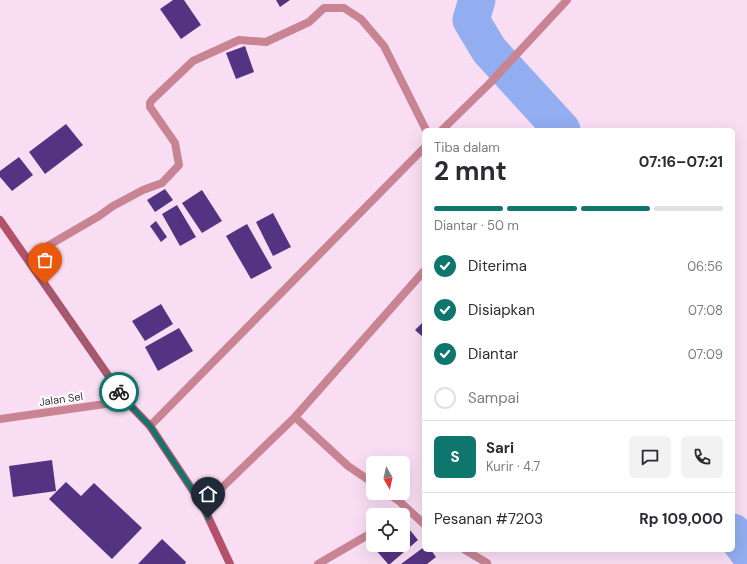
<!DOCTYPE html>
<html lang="id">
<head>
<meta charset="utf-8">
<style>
  body { margin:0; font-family:"DM Sans",sans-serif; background:#f2f2f3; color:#2b2b33; height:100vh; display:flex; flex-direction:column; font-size:15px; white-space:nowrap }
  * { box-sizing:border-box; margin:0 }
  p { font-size:13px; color:#7c7c81 }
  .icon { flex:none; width:22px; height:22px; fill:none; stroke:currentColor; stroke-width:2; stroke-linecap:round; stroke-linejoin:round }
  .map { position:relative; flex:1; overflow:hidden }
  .panel { position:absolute; left:422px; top:128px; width:313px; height:424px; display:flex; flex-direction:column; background:#fff; border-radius:6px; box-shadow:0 4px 16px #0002 }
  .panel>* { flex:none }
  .needle { width:26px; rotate:171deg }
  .controls { position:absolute; left:366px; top:456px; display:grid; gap:8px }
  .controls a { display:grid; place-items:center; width:44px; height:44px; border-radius:6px; background:#fff; box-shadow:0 4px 16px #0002; font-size:20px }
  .pin { position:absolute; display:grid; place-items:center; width:34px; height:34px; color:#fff; margin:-41px -17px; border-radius:50% 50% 50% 0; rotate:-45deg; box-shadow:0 0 4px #0007 }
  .pin .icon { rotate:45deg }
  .courier { position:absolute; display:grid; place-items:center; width:40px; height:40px; margin:-20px; border:3px solid #0f766e; border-radius:50%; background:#fff; color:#222; box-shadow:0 1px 5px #0007 }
  .overview em { font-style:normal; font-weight:700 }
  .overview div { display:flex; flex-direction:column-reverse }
  .overview { display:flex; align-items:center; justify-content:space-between; height:68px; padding:0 12px }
  h1 { font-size:26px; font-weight:700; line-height:30px }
  .bar { display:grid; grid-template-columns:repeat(4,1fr); gap:6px 4px; align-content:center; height:48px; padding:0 12px }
  .bar i { height:5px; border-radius:3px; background:#e1e1e2 }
  .bar .on { background:#0f766e }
  .bar p { grid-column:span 4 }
  .line { display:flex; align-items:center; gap:10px; padding:0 12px; border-top:1px solid #e1e1e2 }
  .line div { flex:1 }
  .round { display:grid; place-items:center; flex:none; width:42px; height:42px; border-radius:6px; background:#f2f2f3 }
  ol { padding:0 12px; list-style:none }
  li { display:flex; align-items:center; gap:12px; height:44px }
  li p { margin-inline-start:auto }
  li .icon { padding:4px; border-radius:50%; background:#0f766e; color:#fff; stroke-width:4 }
  li:last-child { color:#7c7c81 }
  li i { width:22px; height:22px; border:2px solid #e1e1e2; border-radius:50% }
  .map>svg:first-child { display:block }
</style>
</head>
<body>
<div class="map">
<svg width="747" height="564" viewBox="0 0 747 564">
  <rect width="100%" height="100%" fill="#f9def3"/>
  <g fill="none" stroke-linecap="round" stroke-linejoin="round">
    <path stroke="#92adf0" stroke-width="37" d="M 477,0 L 471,20 L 489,50 L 562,130
      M 733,532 L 747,551"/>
  </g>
  <path fill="#543382" d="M 173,0 L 184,0 L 201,25 L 181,39 L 160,9 Z
    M 276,0 L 290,0 L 280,7 Z
    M 245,46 L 254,72 L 236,79 L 226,53 Z
    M 66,124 L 83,145 L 45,174 L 29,152 Z
    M 19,157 L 33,175 L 12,191 L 0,177 L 0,171 Z
    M 165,189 L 173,200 L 155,212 L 147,200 Z
    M 202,190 L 222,221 L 202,233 L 182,203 Z
    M 177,205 L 196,237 L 180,246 L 162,214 Z
    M 273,213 L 291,247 L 273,256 L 256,222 Z
    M 156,221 L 167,237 L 161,242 L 150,226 Z
    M 247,224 L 272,268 L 251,279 L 226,236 Z
    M 161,304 L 173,324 L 145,341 L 132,321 Z
    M 424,321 L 424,338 L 415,330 Z
    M 179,328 L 193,351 L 158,371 L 145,347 Z
    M 52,460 L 56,491 L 13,497 L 9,466 Z
    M 66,482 L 81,496 L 94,483 L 142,528 L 112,559 L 49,499 Z
    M 405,524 L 418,540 L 390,564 L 388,564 L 375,549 L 380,545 L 403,545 L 403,526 Z
    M 162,539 L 186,562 L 185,564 L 138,564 Z
    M 424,547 L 424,550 L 431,550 L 436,557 L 427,564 L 401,564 Z"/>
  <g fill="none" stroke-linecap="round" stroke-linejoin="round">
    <path stroke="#c88492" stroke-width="8" d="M 442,130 L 489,84 L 567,0
      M 27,258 L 99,216 L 113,206 L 143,190 L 162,183 L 179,165 L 175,143 L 150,107 L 150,103 L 152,100 L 193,61 L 239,40 L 266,42 L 309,22 L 324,8 L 344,8 L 361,19 L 384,46 L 426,130
      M 295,417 L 348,466 L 373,483
      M 150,426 L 424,148
      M 387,493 L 399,501 L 424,524
      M 203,506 L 295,417 L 424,271
      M 465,550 L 487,563
      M 318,564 L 373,532"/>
    <path stroke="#c88492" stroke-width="8" d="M 0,419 L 126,401"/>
    <path stroke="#b25169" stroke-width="8" d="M 0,220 L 126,401 L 150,426 L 203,506 L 230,564"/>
  </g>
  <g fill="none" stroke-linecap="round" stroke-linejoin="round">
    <path stroke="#7f6f7b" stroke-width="4" stroke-dasharray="0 7.2" d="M 45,284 L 119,392"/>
    <path stroke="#0f766e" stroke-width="5" d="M 119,392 L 126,401 L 150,426 L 203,506 L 208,518"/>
  </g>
  <g text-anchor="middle" stroke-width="4" stroke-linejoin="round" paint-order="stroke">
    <g font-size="11" fill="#3d333b" stroke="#fff">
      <text transform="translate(61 399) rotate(-8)" y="4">Jalan Sel</text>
    </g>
  </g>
</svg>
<div class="controls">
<a><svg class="needle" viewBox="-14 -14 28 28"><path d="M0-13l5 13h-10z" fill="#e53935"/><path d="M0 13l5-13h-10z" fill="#7c7c81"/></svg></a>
<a><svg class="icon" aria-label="locate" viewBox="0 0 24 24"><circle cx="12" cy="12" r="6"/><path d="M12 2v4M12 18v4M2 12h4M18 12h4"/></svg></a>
</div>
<div class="pin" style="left:45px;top:284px;background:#ea580c"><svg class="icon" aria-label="bag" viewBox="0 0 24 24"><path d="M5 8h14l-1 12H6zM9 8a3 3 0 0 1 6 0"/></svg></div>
<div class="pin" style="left:208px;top:518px;background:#1f2937"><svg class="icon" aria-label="home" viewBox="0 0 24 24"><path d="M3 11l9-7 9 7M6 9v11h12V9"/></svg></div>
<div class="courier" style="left:119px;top:392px"><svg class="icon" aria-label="bike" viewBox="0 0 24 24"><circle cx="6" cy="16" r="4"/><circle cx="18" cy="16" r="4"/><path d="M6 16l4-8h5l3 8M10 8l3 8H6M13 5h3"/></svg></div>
<section class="panel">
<div class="overview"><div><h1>2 mnt</h1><p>Tiba dalam</p></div><em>07:16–07:21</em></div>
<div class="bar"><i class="on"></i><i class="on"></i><i class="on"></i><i></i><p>Diantar · 50 m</p></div>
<ol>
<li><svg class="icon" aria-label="check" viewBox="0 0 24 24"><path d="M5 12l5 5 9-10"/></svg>Diterima<p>06:56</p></li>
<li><svg class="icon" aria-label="check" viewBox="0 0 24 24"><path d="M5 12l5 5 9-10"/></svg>Disiapkan<p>07:08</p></li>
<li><svg class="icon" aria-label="check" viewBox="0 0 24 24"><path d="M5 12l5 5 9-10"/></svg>Diantar<p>07:09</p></li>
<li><i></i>Sampai</li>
</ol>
<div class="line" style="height:72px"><b class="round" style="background:#0f766e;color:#fff">S</b><div><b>Sari</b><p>Kurir · 4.7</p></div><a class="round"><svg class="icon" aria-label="chat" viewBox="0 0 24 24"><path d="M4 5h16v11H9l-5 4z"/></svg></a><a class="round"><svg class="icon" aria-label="phone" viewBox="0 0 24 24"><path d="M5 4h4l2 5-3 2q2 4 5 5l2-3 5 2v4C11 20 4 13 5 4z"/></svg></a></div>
<div class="line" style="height:52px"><div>Pesanan #7203</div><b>Rp 109,000</b></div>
</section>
</div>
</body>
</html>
